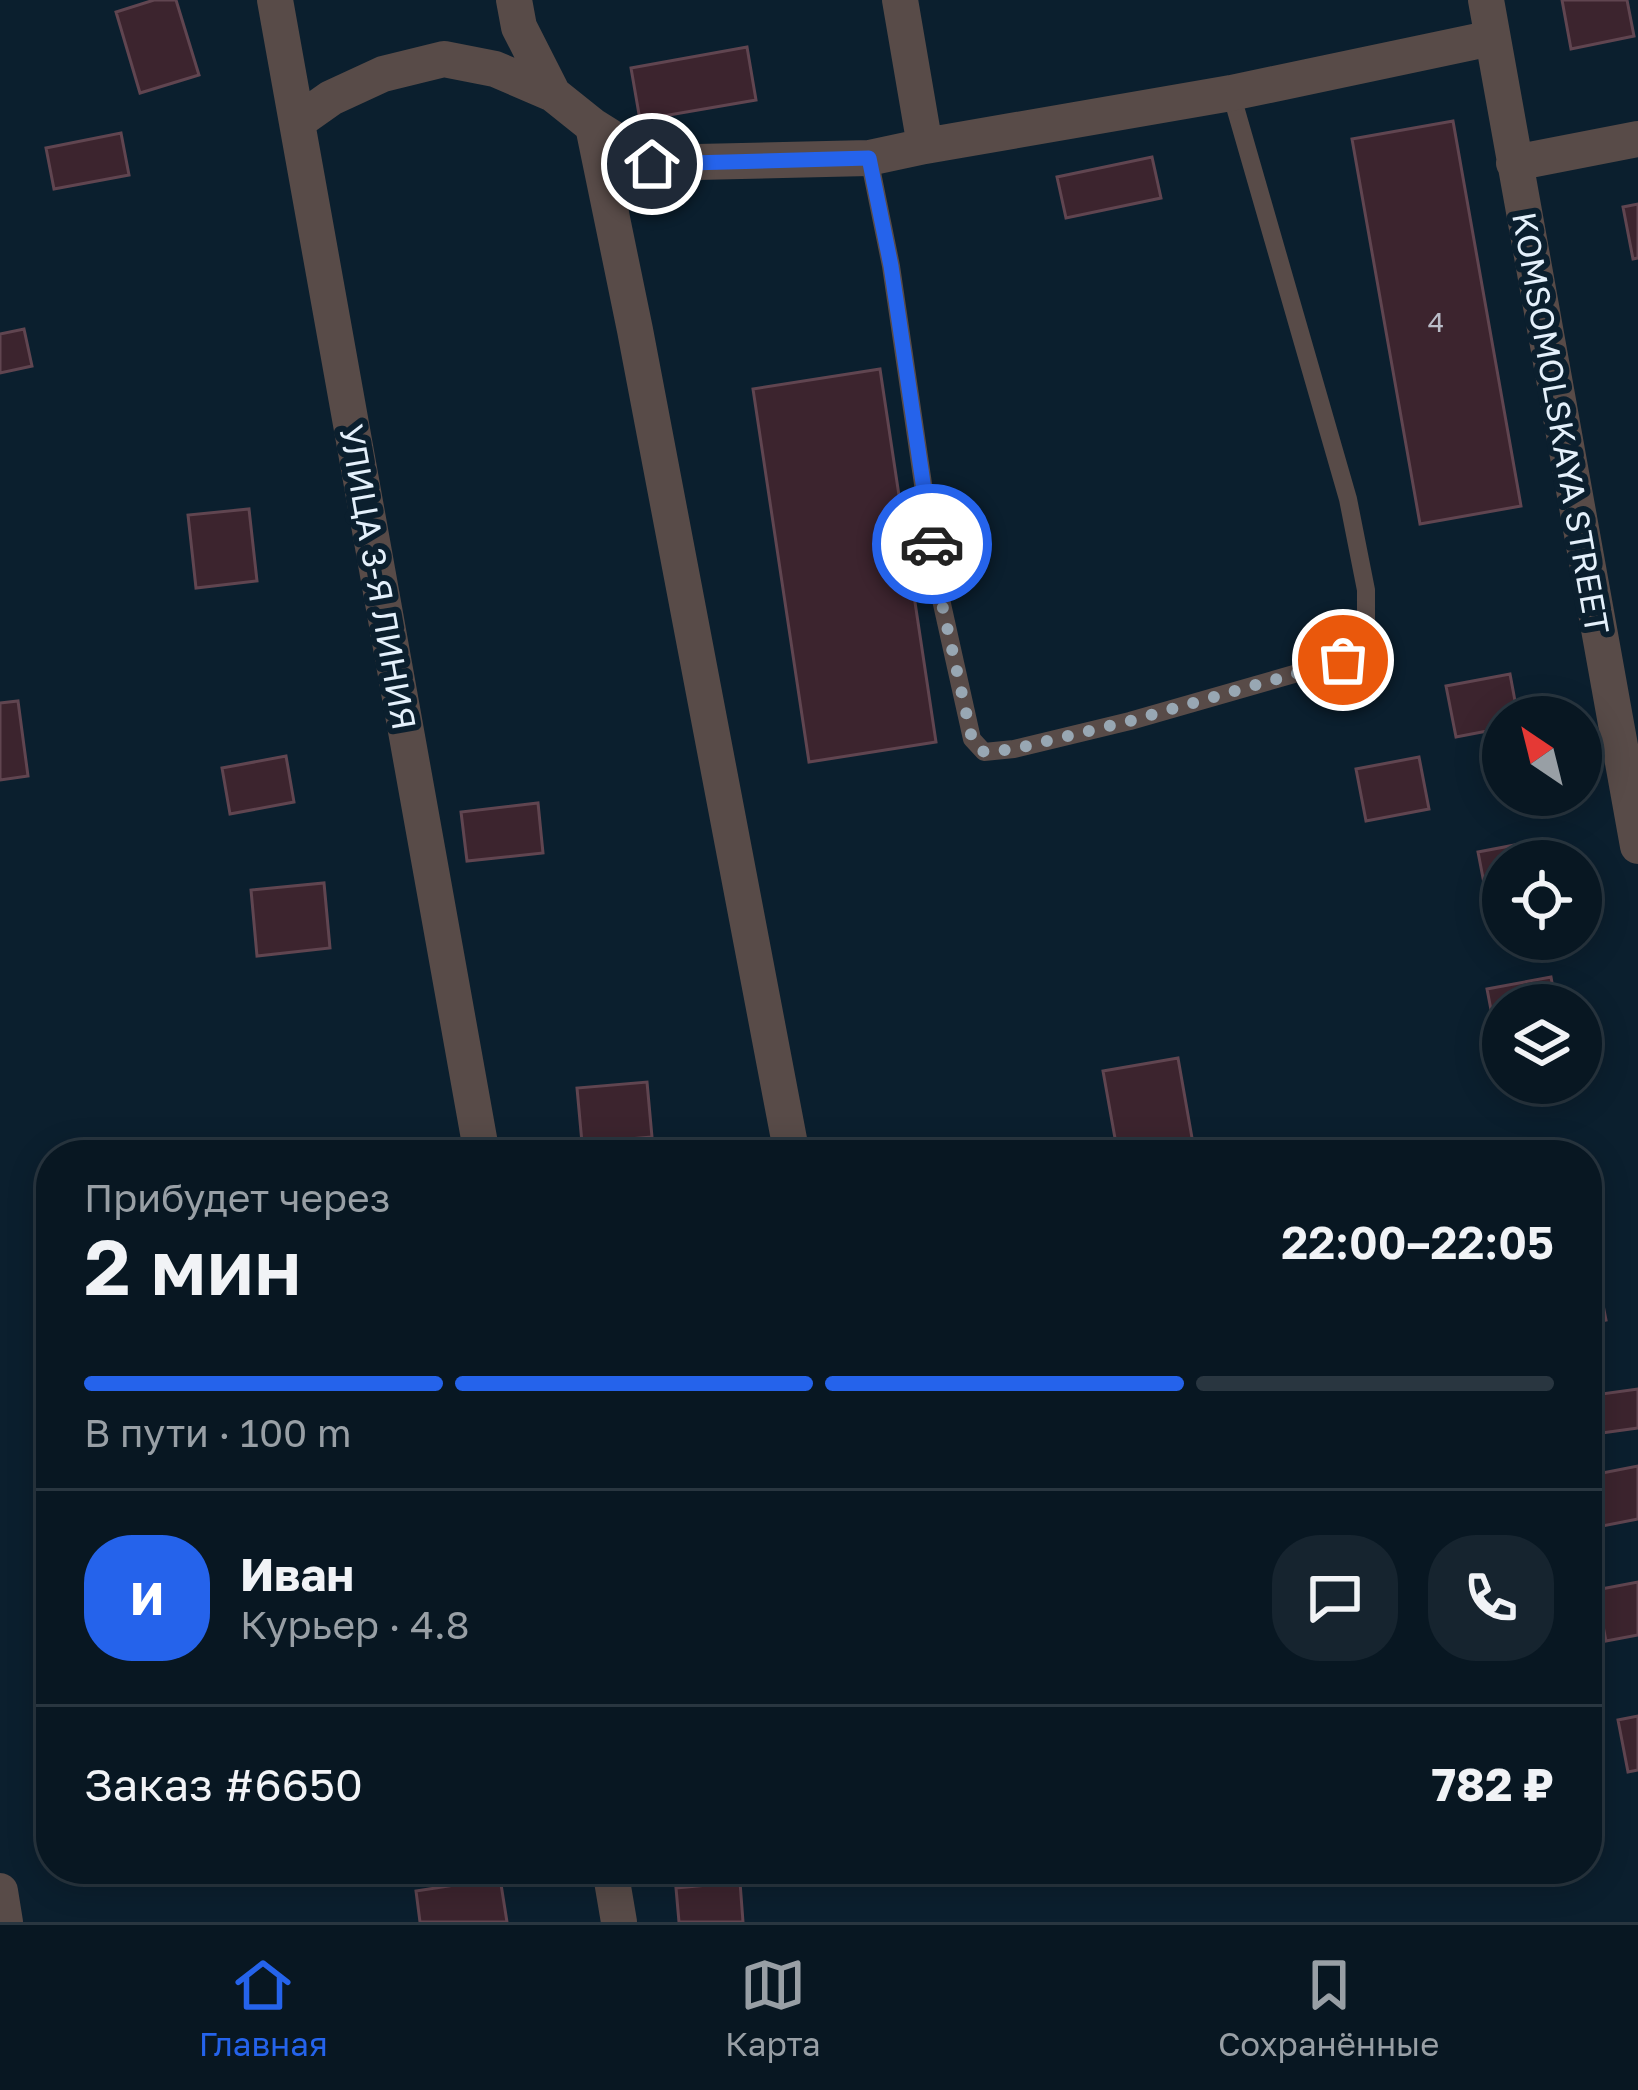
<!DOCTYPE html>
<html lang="ru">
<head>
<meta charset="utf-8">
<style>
  body { margin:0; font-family:"Golos Text",sans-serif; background:#16242f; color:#f1f3f6; height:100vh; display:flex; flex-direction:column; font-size:45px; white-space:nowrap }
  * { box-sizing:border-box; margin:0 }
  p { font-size:39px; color:#989fa5 }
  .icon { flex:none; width:66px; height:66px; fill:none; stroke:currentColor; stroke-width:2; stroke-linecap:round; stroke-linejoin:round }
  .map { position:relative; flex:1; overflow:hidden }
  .side { position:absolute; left:36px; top:1140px; width:1566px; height:744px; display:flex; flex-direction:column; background:#081722; border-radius:48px; box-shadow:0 6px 30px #0003,0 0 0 3px #293640 }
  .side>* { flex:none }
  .needle { width:78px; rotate:325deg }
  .buttons { position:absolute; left:1482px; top:696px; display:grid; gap:24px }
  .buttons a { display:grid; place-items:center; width:120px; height:120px; border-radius:50%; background:#081722; box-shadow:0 6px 30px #0003,0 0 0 3px #293640; font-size:60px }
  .pin { position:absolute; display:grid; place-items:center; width:102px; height:102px; color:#fff; margin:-51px; border:6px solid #fff; border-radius:50%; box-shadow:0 3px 12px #0007 }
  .courier { position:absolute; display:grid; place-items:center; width:120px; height:120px; margin:-60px; border:9px solid #2563eb; border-radius:50%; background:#fff; color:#222; box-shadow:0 3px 15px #0007 }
  .headline em { font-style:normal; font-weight:600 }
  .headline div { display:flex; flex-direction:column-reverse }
  .headline { display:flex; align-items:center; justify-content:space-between; height:204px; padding:0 48px }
  h1 { font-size:78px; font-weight:600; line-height:90px }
  .bar { display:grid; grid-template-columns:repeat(4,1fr); gap:18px 12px; align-content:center; height:144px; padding:0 48px }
  .bar i { height:15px; border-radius:9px; background:#293640 }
  .bar .selected { background:#2563eb }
  .bar p { grid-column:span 4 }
  .line { display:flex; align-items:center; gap:30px; padding:0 48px; border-top:3px solid #293640 }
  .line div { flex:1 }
  .round { display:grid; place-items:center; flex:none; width:126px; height:126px; border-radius:48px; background:#16242f }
  .tab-bar { display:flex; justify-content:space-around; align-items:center; height:168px; border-top:3px solid #293640; background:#081722; font-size:33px; color:#989fa5 }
  .tab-bar a { display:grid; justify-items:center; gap:6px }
  .tab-bar .selected { color:#2563eb }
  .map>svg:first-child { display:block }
</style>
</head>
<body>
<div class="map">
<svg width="1638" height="1922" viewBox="0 0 1638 1922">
  <rect width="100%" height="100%" fill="#0b1f2e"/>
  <path fill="#3c242e" stroke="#604550" stroke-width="3" d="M 154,0 L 176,0 L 199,75 L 140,93 L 116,12 Z
    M 1562,0 L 1627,0 L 1634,36 L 1571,49 Z
    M 747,47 L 756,100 L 640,120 L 631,68 Z
    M 1453,121 L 1521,506 L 1420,524 L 1352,139 Z
    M 121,133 L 129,175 L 54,189 L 46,148 Z
    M 1152,157 L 1161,198 L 1066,218 L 1057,177 Z
    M 1638,204 L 1638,258 L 1633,259 L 1623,207 Z
    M 24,329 L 32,366 L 0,373 L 0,334 Z
    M 880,369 L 936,742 L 809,762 L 753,389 Z
    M 249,509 L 257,581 L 196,588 L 188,515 Z
    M 1510,674 L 1518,717 L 1503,717 L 1503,728 L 1456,737 L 1446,686 Z
    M 18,701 L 28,776 L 0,780 L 0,703 Z
    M 286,756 L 294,802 L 230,814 L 222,768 Z
    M 1419,757 L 1429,809 L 1366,821 L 1356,769 Z
    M 538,803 L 543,853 L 467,861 L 461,812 Z
    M 1541,840 L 1545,861 L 1503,861 L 1503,901 L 1488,904 L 1478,852 Z
    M 324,883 L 330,948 L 257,956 L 251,890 Z
    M 1551,977 L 1556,1005 L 1503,1005 L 1503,1039 L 1497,1041 L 1487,989 Z
    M 1178,1058 L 1195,1155 L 1118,1155 L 1103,1071 Z
    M 647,1082 L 652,1137 L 582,1143 L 577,1088 Z
    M 1596,1269 L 1606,1320 L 1587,1324 L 1587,1271 Z
    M 51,1368 L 51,1430 L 38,1371 Z
    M 1638,1389 L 1638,1428 L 1587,1435 L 1587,1396 Z
    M 1638,1466 L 1638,1519 L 1587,1529 L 1587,1476 Z
    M 1638,1582 L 1638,1635 L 1606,1641 L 1596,1590 Z
    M 1638,1716 L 1638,1770 L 1628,1772 L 1618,1720 Z
    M 500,1878 L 507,1922 L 420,1922 L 416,1891 Z
    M 740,1882 L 743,1922 L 679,1922 L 676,1888 Z"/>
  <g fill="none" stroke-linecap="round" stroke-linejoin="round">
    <path stroke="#584b48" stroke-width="18" d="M 869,158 L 891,266 L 938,586 L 972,739 L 984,752 L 1014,749 L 1130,721 L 1343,660 L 1366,636 L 1366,590 L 1348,499 L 1231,93"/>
    <path stroke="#584b48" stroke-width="36" d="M 275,0 L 482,1155
      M 514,0 L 519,27 L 553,94 L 593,126 L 652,163 L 869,158 L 925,146 L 1231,93 L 1492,38
      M 900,0 L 925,146
      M 1486,0 L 1638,846
      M 297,122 L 331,98 L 383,74 L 444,59 L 495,69 L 553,94
      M 593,126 L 635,330 L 792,1155
      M 1514,163 L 1638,139
      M 610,1869 L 619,1922
      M 0,1891 L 5,1922"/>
  </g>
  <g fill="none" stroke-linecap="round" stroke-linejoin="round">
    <path stroke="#98a7b3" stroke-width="12" stroke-dasharray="0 21.6" d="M 932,544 L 938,586 L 972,739 L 984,752 L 1014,749 L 1130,721 L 1343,660"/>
    <path stroke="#2563eb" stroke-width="15" d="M 652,164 L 869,158 L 891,266 L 932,544"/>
  </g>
  <g text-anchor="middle" stroke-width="12" stroke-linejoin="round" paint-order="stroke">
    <g font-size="27" fill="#babdc8">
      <text x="1436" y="332">4</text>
    </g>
    <g font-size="33" fill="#e4f0fb" stroke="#0b1f2e">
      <text transform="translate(1561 423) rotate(80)" y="12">KOMSOMOLSKAYA STREET</text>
      <text transform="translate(378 577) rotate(80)" y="12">УЛИЦА 3-Я ЛИНИЯ</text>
    </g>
  </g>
</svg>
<div class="buttons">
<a><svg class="needle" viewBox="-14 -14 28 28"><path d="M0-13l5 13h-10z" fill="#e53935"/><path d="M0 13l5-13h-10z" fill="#989fa5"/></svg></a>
<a><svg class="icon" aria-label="locate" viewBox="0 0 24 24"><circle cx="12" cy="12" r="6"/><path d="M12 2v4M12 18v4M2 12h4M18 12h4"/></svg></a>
<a><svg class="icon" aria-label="layers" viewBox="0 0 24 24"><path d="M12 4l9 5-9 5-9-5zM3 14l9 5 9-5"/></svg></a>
</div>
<div class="pin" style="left:1343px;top:660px;background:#ea580c"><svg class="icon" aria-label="bag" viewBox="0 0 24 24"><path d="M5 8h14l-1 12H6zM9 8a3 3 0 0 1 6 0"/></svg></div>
<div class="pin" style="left:652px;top:164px;background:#1f2937"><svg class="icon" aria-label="home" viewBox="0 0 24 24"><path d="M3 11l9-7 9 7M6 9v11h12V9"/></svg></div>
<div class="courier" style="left:932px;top:544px"><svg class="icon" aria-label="car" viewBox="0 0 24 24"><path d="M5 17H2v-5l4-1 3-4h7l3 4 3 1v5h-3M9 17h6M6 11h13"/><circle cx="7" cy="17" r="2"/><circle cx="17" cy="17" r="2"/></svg></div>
<section class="side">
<div class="headline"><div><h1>2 мин</h1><p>Прибудет через</p></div><em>22:00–22:05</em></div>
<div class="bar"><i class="selected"></i><i class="selected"></i><i class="selected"></i><i></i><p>В пути · 100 m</p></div>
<div class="line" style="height:216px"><b class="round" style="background:#2563eb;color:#fff">И</b><div><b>Иван</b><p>Курьер · 4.8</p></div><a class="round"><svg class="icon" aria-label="chat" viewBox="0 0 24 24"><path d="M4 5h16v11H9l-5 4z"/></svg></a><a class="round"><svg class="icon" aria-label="phone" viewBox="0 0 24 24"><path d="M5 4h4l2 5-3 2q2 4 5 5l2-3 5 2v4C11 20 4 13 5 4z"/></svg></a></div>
<div class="line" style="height:156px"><div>Заказ #6650</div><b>782 ₽</b></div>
</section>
</div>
<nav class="tab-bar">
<a class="selected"><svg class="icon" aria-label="home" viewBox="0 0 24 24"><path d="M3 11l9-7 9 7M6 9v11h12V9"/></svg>Главная</a>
<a><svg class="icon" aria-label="map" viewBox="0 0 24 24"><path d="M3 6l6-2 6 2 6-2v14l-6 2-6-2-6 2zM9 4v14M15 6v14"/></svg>Карта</a>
<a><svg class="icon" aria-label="saved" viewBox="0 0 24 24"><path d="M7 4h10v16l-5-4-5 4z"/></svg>Сохранённые</a>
</nav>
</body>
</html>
